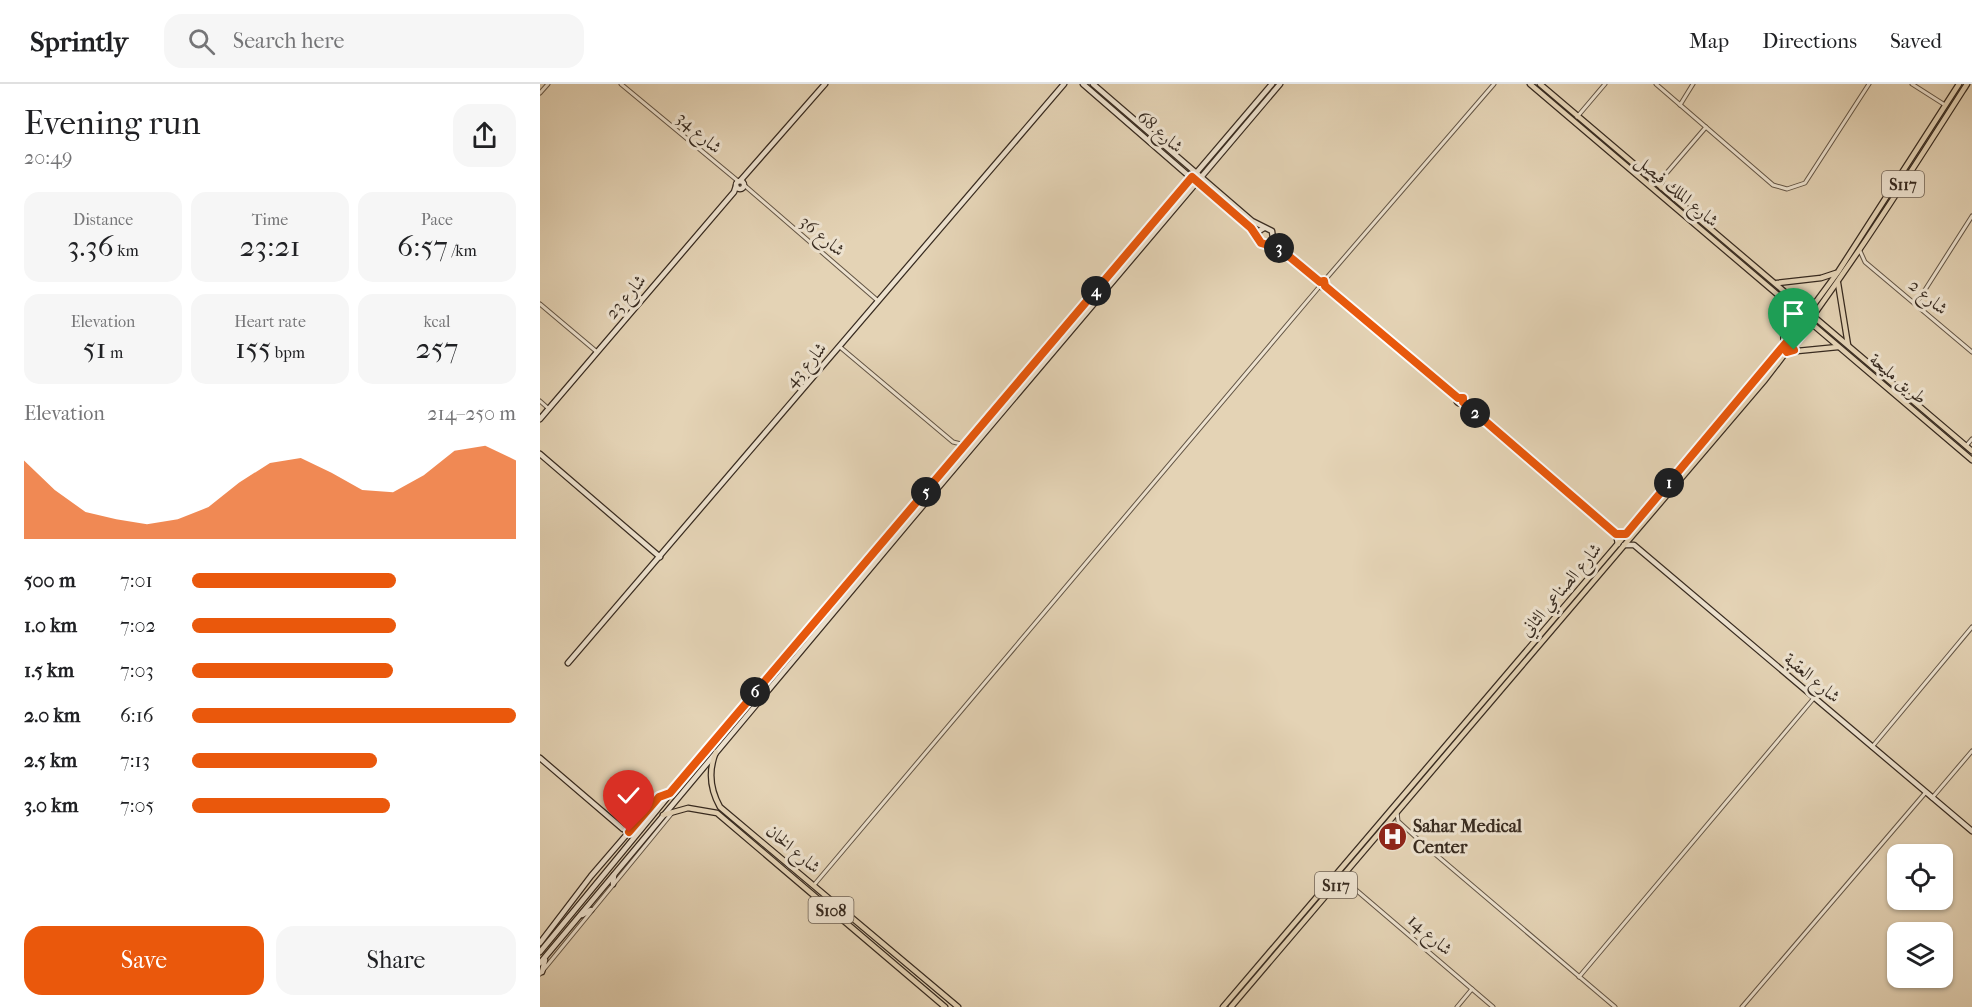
<!DOCTYPE html>
<html lang="en">
<head>
<meta charset="utf-8">
<style>
  :root { --surface:#fff; --page:#f6f6f6; --text:#202124; --muted:#757577; --line:#e0e0e0; --accent:#ea580c }
  body { margin:0; font-family:"IM FELL French Canon",Amiri,serif; background:var(--page); color:var(--text); height:100vh; display:flex; flex-direction:column; font-size:22px; white-space:nowrap }
  * { box-sizing:border-box; margin:0 }
  p { font-size:20px; color:var(--muted) }
  .icon { flex:none; width:33px; height:33px; fill:none; stroke:currentColor; stroke-width:2; stroke-linecap:round; stroke-linejoin:round }
  .map { position:relative; flex:1; overflow:hidden }
  .sheet { display:flex; flex-direction:column; background:var(--surface); width:540px }
  .sheet>* { flex:none }
  .fabs { position:absolute; left:1347px; top:760px; display:grid; gap:12px }
  .fabs a { display:grid; place-items:center; width:66px; height:66px; border-radius:12px; background:var(--surface); box-shadow:0 2px 4px #0004; font-size:30px }
  .pin { position:absolute; display:grid; place-items:center; width:51px; height:51px; color:#fff; margin:-62px -26px; border-radius:50% 50% 50% 0; rotate:-45deg; box-shadow:0 0 6px #0007 }
  .pin .icon { rotate:45deg }
  .km { position:absolute; width:30px; height:30px; margin:-15px; border-radius:50%; background:#222; color:#fff; font-size:16px; line-height:30px; text-align:center }
  .round { display:grid; place-items:center; flex:none; width:63px; height:63px; border-radius:18px; background:var(--page) }
  .overview { display:flex; align-items:center; justify-content:space-between; height:102px; padding:0 24px }
  h1 { font-size:33px; font-weight:600; line-height:45px }
  .metrics { display:grid; grid-template-columns:repeat(3,1fr); gap:9px; height:102px; padding:6px 24px }
  .metrics div { display:grid; align-content:center; border-radius:15px; background:var(--page); text-align:center }
  .metrics b { font-size:30px; font-weight:600 }
  .metrics small { font-size:16px; font-weight:400 }
  .metrics p { font-size:16px }
  .chart { height:168px; padding:12px 24px }
  .chart p { display:flex; justify-content:space-between }
  .chart svg { width:100%; height:108px; margin-top:6px; fill:var(--accent); opacity:.7 }
  .button { display:flex; gap:12px; margin-top:auto; padding:12px 24px }
  .button a { flex:1; height:69px; border-radius:18px; background:var(--accent); color:#fff; font-size:24px; font-weight:600; line-height:69px; text-align:center }
  .button a+a { background:var(--page); color:var(--text) }
  ul { padding:0 24px; list-style:none; font-size:20px }
  li { display:grid; grid-template-columns:96px 72px 1fr; align-items:center; height:45px }
  li i { height:15px; border-radius:8px; background:var(--accent) }
  header { display:flex; align-items:center; gap:36px; box-sizing:border-box; height:84px; padding:0 30px; background:var(--surface); border-bottom:2px solid var(--line) }
  header strong { font-size:28px }
  nav { display:flex; gap:33px; margin-inline-start:auto; font-size:21px }
  .search { width:420px; height:54px; background:var(--page); display:flex; align-items:center; gap:15px; box-sizing:border-box; padding:0 21px; border-radius:18px; color:var(--muted); font-size:22px }
  main { display:flex; flex:1; min-height:0 }
  .map>svg:first-child { display:block }
  .lines { fill:none; stroke-linecap:round; stroke-linejoin:round }
  .street-casing { stroke:#635545; stroke-width:5 }
  .secondary-casing { stroke:#382b20; stroke-width:7 }
  .primary-casing { stroke:#382b20; stroke-width:7 }
  .street { stroke:#ede2cf; stroke-width:3 }
  .secondary { stroke:#ede2cf; stroke-width:4.5 }
  .primary { stroke:#e4d3b5; stroke-width:4.5 }
  .route-casing { stroke:#fff; stroke-width:12 }
  .route { stroke:#ea580c; stroke-width:8 }
  .labels { text-anchor:middle; dominant-baseline:central; stroke-width:6; stroke-linejoin:round; paint-order:stroke }
  .shield { fill:#ede2cf; stroke:#6e6254; stroke-width:1.5 }
  .shield-label { font-size:16px; font-weight:bold; fill:#382b20 }
  .street-label { font-size:18px; fill:#382b20; stroke:#ede2cf }
  .poi-label { font-size:18px; font-weight:bold; fill:#382b20; stroke:#ede2cf; text-anchor:start }
</style>
</head>
<body>
<header>
<strong>Sprintly</strong>
<div class="search"><svg class="icon" aria-label="search" viewBox="0 0 24 24"><circle cx="10" cy="10" r="6"/><path d="M15 15l6 6"/></svg>Search here</div>
<nav><a>Map</a><a>Directions</a><a>Saved</a></nav>
</header>
<main>
<section class="sheet">
<div class="overview"><div><h1>Evening run</h1><p>20:49</p></div><a class="round"><svg class="icon" aria-label="share" viewBox="0 0 24 24"><path d="M12 15V3M7 8l5-5 5 5M5 13v7h14v-7"/></svg></a></div>
<div class="metrics">
<div><p>Distance</p><b>3.36<small> km</small></b></div>
<div><p>Time</p><b>23:21</b></div>
<div><p>Pace</p><b>6:57<small> /km</small></b></div>
</div>
<div class="metrics">
<div><p>Elevation</p><b>51<small> m</small></b></div>
<div><p>Heart rate</p><b>155<small> bpm</small></b></div>
<div><p>kcal</p><b>257</b></div>
</div>
<div class="chart"><p><span>Elevation</span>214–250 m</p>
<svg viewBox="0 0 160 44" preserveAspectRatio="none"><path d="M0 44V12L10 24L20 33L30 36L40 38L50 36L60 31L70 21L80 13L90 11L100 17L110 24L120 25L130 18L140 8L150 6L160 12V44z"/></svg>
</div>
<ul>
<li><b>500 m</b>7:01<i style="width:63%"></i></li>
<li><b>1.0 km</b>7:02<i style="width:63%"></i></li>
<li><b>1.5 km</b>7:03<i style="width:62%"></i></li>
<li><b>2.0 km</b>6:16<i style="width:100%"></i></li>
<li><b>2.5 km</b>7:13<i style="width:57%"></i></li>
<li><b>3.0 km</b>7:05<i style="width:61%"></i></li>
</ul>
<div class="button"><a>Save</a><a>Share</a></div>
</section>
<div class="map">
<svg width="1432" height="923" viewBox="0 0 1432 923">
  <rect width="100%" height="100%" fill="#e4d3b5"/>
  <filter id="stains"><feTurbulence type="fractalNoise" baseFrequency=".00333" numOctaves="4"/><feColorMatrix values="0 0 0 0 .2 0 0 0 0 .09 0 0 0 0 .02 0 0 0 .5 -.17"/></filter>
  <radialGradient id="worn" r=".72"><stop offset=".6" stop-color="#630" stop-opacity="0"/><stop offset="1" stop-color="#630" stop-opacity=".3"/></radialGradient>
  <g class="lines">
    <defs>
      <g id="street">
        <path d="M81,0L198,97"/>
        <path d="M1116,0L1233,101L1247,105L1265,99L1329,0"/>
        <path d="M1372,0L1405,21"/>
        <path d="M0,9L8,0"/>
        <path d="M1140,21L1153,0"/>
        <path d="M1037,33L1065,0"/>
        <path d="M204,101L337,216"/>
        <path d="M1121,104L1124,92L1166,43"/>
        <path d="M1320,167L1325,178L1432,268"/>
        <path d="M784,197L954,0"/>
        <path d="M0,220L57,268"/>
        <path d="M1376,220L1432,132"/>
        <path d="M300,263L413,358L425,361"/>
        <path d="M0,317L9,325"/>
        <path d="M1426,362L1432,355"/>
        <path d="M1332,663L1432,543"/>
        <path d="M1392,714L1432,667"/>
        <path d="M857,728L858,737L881,758L1075,923"/>
        <path d="M806,790L809,800L953,923"/>
        <path d="M274,801L780,202"/>
        <path d="M0,890L132,729"/>
        <path d="M1039,893L1274,614"/>
        <path d="M917,923L932,905"/>
        <path d="M1202,923L1386,708"/>
      </g>
      <g id="secondary">
        <path d="M543,0L718,152"/>
        <path d="M553,0L712,137L732,147L733,155L727,160L721,159L718,154L719,147L724,144"/>
        <circle cx="200" cy="101" r="4"/>
        <path d="M200,97L285,0"/>
        <path d="M734,153L739,163L780,198"/>
        <circle cx="782" cy="200" r="3"/>
        <path d="M785,202L918,314"/>
        <circle cx="920" cy="316" r="3.5"/>
        <path d="M923,318L1076,450L1078,460"/>
        <path d="M0,335L194,108L196,102"/>
        <path d="M0,370L120,473"/>
        <path d="M1084,461H1094L1432,747"/>
        <path d="M28,579L524,0"/>
        <path d="M0,674L83,745L90,748"/>
        <path d="M73,800L74,791"/>
        <path d="M42,831L51,826"/>
        <path d="M0,859L51,792L119,713L130,709"/>
        <path d="M0,868L215,607L732,0"/>
        <path d="M0,879L370,437L740,0"/>
        <path d="M2,888L5,876"/>
      </g>
      <g id="primary">
        <path d="M990,0L1432,376"/>
        <path d="M1000,0L1432,367"/>
        <path d="M1237,199L1281,194L1296,189"/>
        <path d="M1298,199L1308,261"/>
        <path d="M1241,214L1244,262"/>
        <path d="M1247,268L1298,263"/>
        <path d="M176,668C168,687 170,705 180,723L418,923"/>
        <path d="M123,731L148,724L177,729L405,923"/>
        <path d="M683,923L1225,287L1298,188L1419,0"/>
        <path d="M691,923L1224,297C1298,203 1362,102 1427,0"/>
      </g>
    </defs>
    <use href="#street" class="street-casing"/>
    <use href="#secondary" class="secondary-casing"/>
    <use href="#primary" class="primary-casing"/>
    <use href="#street" class="street"/>
    <use href="#secondary" class="secondary"/>
    <use href="#primary" class="primary"/>
  </g>
  <g class="lines">
    <defs>
      <path id="route" d="M89,748L119,713L130,709L652,93L711,144L721,159L739,164L780,198L784,197L785,202L918,314H923V318L1076,450H1086L1266,235L1270,239L1247,268L1254,266"/>
    </defs>
    <use href="#route" class="route-casing"/>
    <use href="#route" class="route"/>
  </g>
  <defs>
    <symbol id="hospital-disc" viewBox="-11 -11 22 22"><circle r="9.5" fill="#8f2418" stroke="#ede2cf"/><path d="M-5-5h3v3.5h4V-5h3V5h-3V1.5h-4V5h-3Z" fill="#fff"/></symbol>
  </defs>
  <g fill-rule="evenodd">
    <use href="#hospital-disc" x="836" y="736" width="33" height="33"/>
  </g>
  <g class="labels">
    <g class="shield">
      <rect x="1342" y="87" width="42" height="26" rx="4.5"/>
      <rect x="775" y="788" width="42" height="26" rx="4.5"/>
      <rect x="268.5" y="813" width="45" height="26" rx="4.5"/>
    </g>
    <g class="shield-label">
      <text x="1363" y="100">S117</text>
      <text x="796" y="801">S117</text>
      <text x="291" y="826">S108</text>
    </g>
    <g class="street-label">
      <text transform="translate(620 48) rotate(41)">شارع 68</text>
      <text transform="translate(159 49) rotate(41)">شارع 34</text>
      <text transform="translate(1137 107) rotate(40)">شارع الملك فيصل</text>
      <text transform="translate(282 152) rotate(40)">شارع 36</text>
      <text transform="translate(86 213) rotate(-50)">شارع 23</text>
      <text transform="translate(1388 213) rotate(40)">شارع 2</text>
      <text transform="translate(266 281) rotate(-49)">شارع 43</text>
      <text transform="translate(1358 295) rotate(40)">طريق مليحة</text>
      <text transform="translate(1021 506) rotate(-50)">شارع الصناعي الثاني</text>
      <text transform="translate(1272 594) rotate(40)">شارع العقبة</text>
      <text transform="translate(253 765) rotate(40)">شارع الخان</text>
      <text transform="translate(890 851) rotate(41)">شارع 14</text>
    </g>
    <g class="poi-label">
      <text x="873" y="742">Sahar Medical<tspan x="873" dy="21">Center</tspan></text>
    </g>
  </g>
  <rect width="100%" height="100%" filter="url(#stains)"/>
  <rect width="100%" height="100%" fill="url(#worn)"/>
</svg>
<div class="fabs">
<a><svg class="icon" aria-label="locate" viewBox="0 0 24 24"><circle cx="12" cy="12" r="6"/><path d="M12 2v4M12 18v4M2 12h4M18 12h4"/></svg></a>
<a><svg class="icon" aria-label="layers" viewBox="0 0 24 24"><path d="M12 4l9 5-9 5-9-5zM3 14l9 5 9-5"/></svg></a>
</div>
<div class="pin" style="left:1254px;top:266px;background:#1e9e55"><svg class="icon" aria-label="arrive" viewBox="0 0 24 24"><path d="M6 21V4h12l-3 4 3 4H6"/></svg></div>
<div class="pin" style="left:89px;top:748px;background:#d93025"><svg class="icon" aria-label="check" viewBox="0 0 24 24"><path d="M5 12l5 5 9-10"/></svg></div>
<b class="km" style="left:1129px;top:399px">1</b>
<b class="km" style="left:935px;top:329px">2</b>
<b class="km" style="left:739px;top:164px">3</b>
<b class="km" style="left:556px;top:207px">4</b>
<b class="km" style="left:386px;top:408px">5</b>
<b class="km" style="left:215px;top:608px">6</b>
</div>
</main>
</body>
</html>
